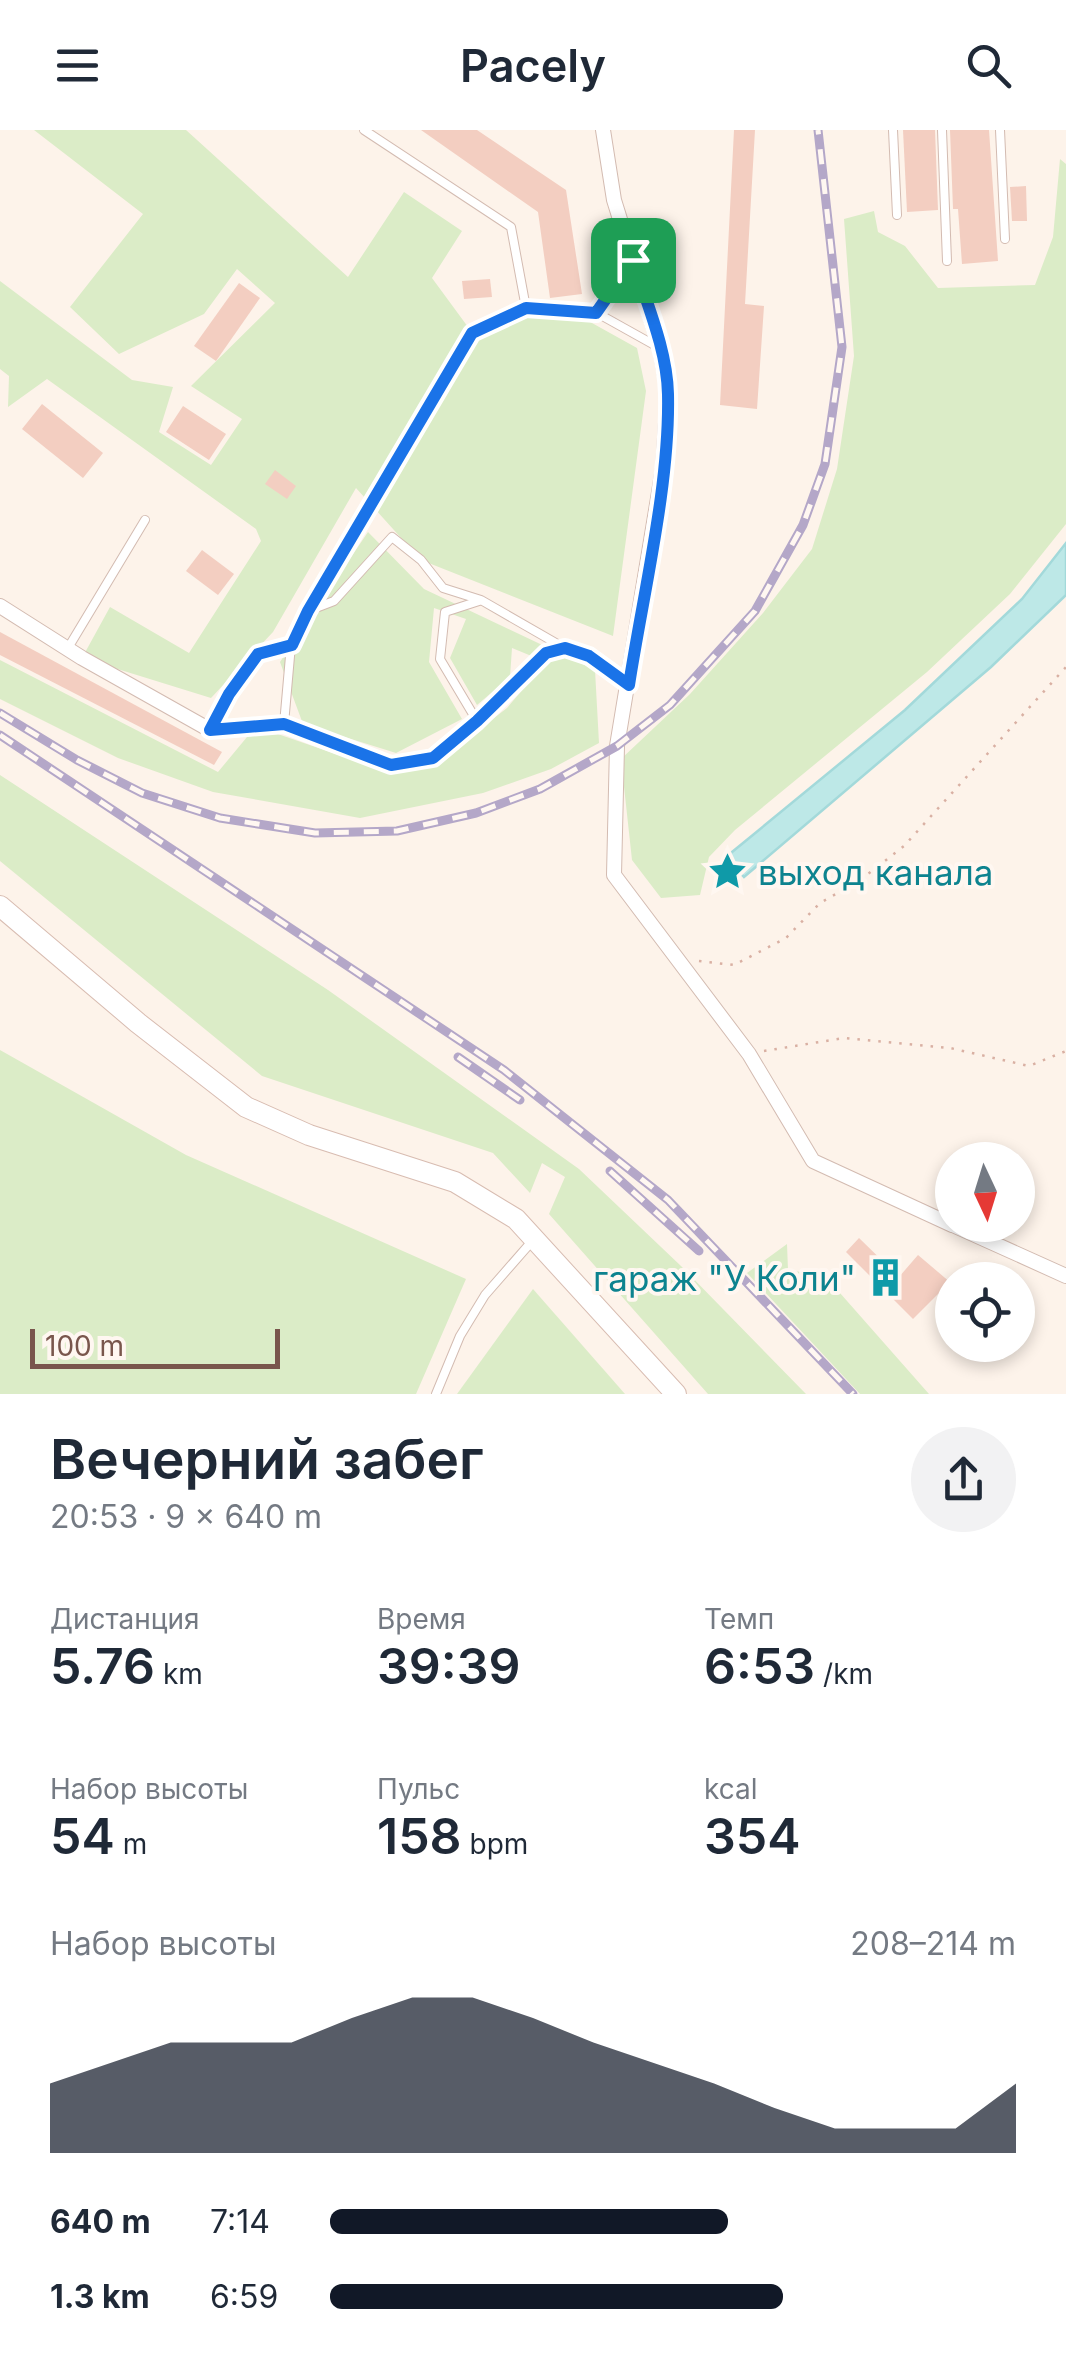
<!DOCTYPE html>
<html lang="ru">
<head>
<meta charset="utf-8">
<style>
  :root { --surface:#fff; --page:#f2f2f3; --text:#1f2937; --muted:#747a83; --accent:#111827 }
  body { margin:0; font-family:Inter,sans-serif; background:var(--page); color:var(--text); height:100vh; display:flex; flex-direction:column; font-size:38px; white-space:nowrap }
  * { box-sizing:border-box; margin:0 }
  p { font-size:32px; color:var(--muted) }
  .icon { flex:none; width:55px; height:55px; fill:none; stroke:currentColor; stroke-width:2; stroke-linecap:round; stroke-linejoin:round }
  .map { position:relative; height:1264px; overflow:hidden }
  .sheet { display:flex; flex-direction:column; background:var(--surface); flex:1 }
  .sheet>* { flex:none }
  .needle { width:65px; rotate:176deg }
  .controls { position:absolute; left:935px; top:1012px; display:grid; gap:20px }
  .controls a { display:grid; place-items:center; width:100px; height:100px; border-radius:50%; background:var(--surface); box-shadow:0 5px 15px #0003; font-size:50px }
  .scale { position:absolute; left:30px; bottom:25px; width:250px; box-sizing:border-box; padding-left:10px; border:5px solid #79564c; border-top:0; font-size:28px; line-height:35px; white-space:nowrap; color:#79564c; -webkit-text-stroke:8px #fff7f1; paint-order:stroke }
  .pin { position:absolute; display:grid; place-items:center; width:85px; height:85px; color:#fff; margin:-42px; border-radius:20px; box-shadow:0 5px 15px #0006 }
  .round { display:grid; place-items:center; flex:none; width:105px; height:105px; border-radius:52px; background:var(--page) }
  .head { display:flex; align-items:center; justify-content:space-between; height:170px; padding:0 50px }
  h1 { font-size:55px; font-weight:600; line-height:75px }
  .figures { display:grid; grid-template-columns:repeat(3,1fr); gap:15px; height:170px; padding:10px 50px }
  .figures div { display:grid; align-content:center }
  .figures b { font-size:50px; font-weight:600 }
  .figures small { font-size:28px; font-weight:400 }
  .figures p { font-size:28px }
  .chart { height:280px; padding:20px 50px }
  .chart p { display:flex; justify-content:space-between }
  .chart svg { width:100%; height:180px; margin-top:10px; fill:var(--accent); opacity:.7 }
  ul { padding:0 50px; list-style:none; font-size:32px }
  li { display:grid; grid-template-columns:160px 120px 1fr; align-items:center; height:75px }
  li i { height:25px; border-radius:12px; background:var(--accent) }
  header { display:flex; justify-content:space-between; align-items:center; height:130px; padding:0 50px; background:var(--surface); font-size:45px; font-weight:600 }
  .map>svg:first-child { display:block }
  .green { fill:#dbecc7 }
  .water { fill:#bde8e7; stroke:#a3d9da; stroke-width:2.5 }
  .building { fill:#f3cec1 }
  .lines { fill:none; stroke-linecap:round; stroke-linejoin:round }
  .service-casing { stroke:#d3bbb1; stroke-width:10 }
  .minor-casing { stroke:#d3bbb1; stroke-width:16 }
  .secondary-casing { stroke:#d8bcb1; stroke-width:22 }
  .path { stroke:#d9b0a3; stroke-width:2.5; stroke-dasharray:2.5 8; stroke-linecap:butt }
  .service { stroke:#fff; stroke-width:8 }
  .minor { stroke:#fff; stroke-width:14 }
  .secondary { stroke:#fff; stroke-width:20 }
  .rail-casing { stroke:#b4a7c8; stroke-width:9 }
  .rail { stroke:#fff7f1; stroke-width:5; stroke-dasharray:15; stroke-linecap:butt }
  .route-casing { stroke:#fff; stroke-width:20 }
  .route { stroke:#1a73e8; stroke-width:12 }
  .labels { text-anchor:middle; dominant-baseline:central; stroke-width:8; stroke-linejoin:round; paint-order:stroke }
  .culture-label { font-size:35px; fill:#0d838f; stroke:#fff7f1; text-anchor:start }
</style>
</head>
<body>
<header><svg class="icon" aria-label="menu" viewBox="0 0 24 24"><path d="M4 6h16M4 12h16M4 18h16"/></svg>Pacely<svg class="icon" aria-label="search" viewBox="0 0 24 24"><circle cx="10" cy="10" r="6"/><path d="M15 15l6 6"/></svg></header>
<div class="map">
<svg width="1066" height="1264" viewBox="0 0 1066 1264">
  <rect width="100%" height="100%" fill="#fdf3ea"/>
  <g class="green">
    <path d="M34,0H186L348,147L404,62L462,101L432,148L468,197L523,186L583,188L637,218L646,261L613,506L421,430L356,358L273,502L211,568L82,528L110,477L189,523L261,411L256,399L47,249L8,277L9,246L0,239V151L132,250L173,257L159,302L211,335L242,289L191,256L275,173L237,139L204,184L119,224L70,177L143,84Z"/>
    <path d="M1060,29L1066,34V394L1010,464L927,542L735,700L709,727L700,765L661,768L632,730L621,629L690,564L763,483L812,419L837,339L854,226L844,89L874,81L878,102L905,116L938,158L1035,155L1053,107Z"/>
    <path d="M368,402L424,459L595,540L599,613L551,639L483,663L360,688L213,662L118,628L0,569V530L218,642L247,607L272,602L388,642L436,633L507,578L546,532L512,518L510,547L477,575L450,528L466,489L434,478L429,532L462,589L396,623L303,594L280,532Z"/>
    <path d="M0,645L328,860L579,1039L681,1136L806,1264H708L549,1084L565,1047L542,1033L530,1063L493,1023L262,946L0,731Z"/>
    <path d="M0,920L186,1025L466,1149L416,1264H0Z"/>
    <path d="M787,1114L788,1140L825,1146L929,1264H860L747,1143Z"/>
    <path d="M533,1159L625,1264H457Z"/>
  </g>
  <path class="water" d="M1066,413V465L991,537L744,747L726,727L905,580L1022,469Z"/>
  <g class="building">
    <path d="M421,0H477L566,60L582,164L550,168L538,82Z"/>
    <path d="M734,0H755L745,174L764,176L757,279L720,275Z"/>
    <path d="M903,0H935L938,80L907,82Z"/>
    <path d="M950,0H989L998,131L962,134L958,79H953Z"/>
    <path d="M1026,56L1027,91H1012L1010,57Z"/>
    <path d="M490,149L492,167L464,169L462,151Z"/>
    <path d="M239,153L260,168L216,231L194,216Z"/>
    <path d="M42,274L103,323L83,348L22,299Z"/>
    <path d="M183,276L226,304L209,330L166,302Z"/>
    <path d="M275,340L296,356L287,369L265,354Z"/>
    <path d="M202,420L234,444L218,465L186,441Z"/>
    <path d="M0,502L222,622L214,635L0,525Z"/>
    <path d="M859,1108L899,1147L918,1125L951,1153L942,1167L938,1164L913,1189L846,1122Z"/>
  </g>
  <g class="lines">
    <defs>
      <g id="service">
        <path d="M364,0L511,97L526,178L597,183L633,130"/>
        <path d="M893,0L897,85"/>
        <path d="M942,0L947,131"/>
        <path d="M1000,0L1005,109"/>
        <path d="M597,183L658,217"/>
        <path d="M68,518L145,390"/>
        <path d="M477,591L440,529L445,482L479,471"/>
        <path d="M284,594L291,515L308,481L334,471L392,407L421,430L443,458L481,470L561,516"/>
        <path d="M210,600L229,564L258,524L291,515"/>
        <path d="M436,1264L460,1206L485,1165L534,1109"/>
      </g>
      <g id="minor">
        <path d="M603,0L614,70L660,218L668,262L663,338L617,616L614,745L749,924L813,1031L952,1095"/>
        <path d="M0,476L82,528L210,600L284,594L391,635L433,628L521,550L546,523L565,518L589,526L629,555"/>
        <path d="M953,1095L1066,1146"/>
      </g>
      <path id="secondary" d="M0,776L138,893L246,977L309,1005L455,1052L516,1089L676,1264"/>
    </defs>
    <use href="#service" class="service-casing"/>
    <use href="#minor" class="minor-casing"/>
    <use href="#secondary" class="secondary-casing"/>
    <g class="path">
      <path d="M320,461L472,203L515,183"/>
      <path d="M699,831L734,835L786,808L820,773L859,751L904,716L1066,537"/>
      <path d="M764,921L844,908L950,918L1029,936L1066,921"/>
    </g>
    <use href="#service" class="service"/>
    <use href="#minor" class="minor"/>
    <use href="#secondary" class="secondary"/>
    <defs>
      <g id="rail">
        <path d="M0,583L77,630L142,663L220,688L315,703L397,701L476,683L540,659L617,616L670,575L755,481L803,395L825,334L842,217L818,0"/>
        <path d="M0,605L504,940L668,1070L853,1264"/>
        <path d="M458,927L520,970"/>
        <path d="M610,1041L699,1121"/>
      </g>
    </defs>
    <use href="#rail" class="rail-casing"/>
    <use href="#rail" class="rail"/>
  </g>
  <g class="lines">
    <defs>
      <path id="route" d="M633,130C646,172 667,219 668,264C670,355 643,464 629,555L589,526L565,518L546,523L477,591L433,628L391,635L284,594L210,600L229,564L258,524L292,515L308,481L472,203L526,178L596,183Z"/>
    </defs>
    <use href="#route" class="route-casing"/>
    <use href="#route" class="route"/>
  </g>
  <defs>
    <symbol id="sight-bare" viewBox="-9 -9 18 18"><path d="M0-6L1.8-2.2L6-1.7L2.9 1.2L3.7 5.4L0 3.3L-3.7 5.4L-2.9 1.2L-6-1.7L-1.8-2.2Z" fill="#0f9aa8" stroke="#fff7f1" stroke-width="2.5" paint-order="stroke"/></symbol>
    <symbol id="building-bare" viewBox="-9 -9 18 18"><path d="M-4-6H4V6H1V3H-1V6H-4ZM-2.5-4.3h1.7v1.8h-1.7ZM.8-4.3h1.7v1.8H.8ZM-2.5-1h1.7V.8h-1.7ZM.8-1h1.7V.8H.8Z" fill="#0f9aa8" stroke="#fff7f1" stroke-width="2.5" paint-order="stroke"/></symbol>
  </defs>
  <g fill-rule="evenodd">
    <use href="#sight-bare" x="700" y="714" width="55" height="55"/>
    <use href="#building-bare" x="858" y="1120" width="55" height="55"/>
  </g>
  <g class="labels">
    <g class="culture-label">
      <text x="758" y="742">выход канала</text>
      <text x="856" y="1148" text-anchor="end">гараж "У Коли"</text>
    </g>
  </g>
</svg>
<div class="controls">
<a><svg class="needle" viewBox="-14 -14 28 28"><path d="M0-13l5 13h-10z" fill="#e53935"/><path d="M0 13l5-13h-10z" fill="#747a83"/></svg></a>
<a><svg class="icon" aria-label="locate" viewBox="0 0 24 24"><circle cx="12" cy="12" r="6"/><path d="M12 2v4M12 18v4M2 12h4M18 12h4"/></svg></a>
</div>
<div class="scale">100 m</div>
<div class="pin" style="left:633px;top:130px;background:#1e9e55"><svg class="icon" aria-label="arrive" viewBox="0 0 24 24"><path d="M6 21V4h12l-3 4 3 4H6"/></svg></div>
</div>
<section class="sheet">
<div class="head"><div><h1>Вечерний забег</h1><p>20:53 · 9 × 640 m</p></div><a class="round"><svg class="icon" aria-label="share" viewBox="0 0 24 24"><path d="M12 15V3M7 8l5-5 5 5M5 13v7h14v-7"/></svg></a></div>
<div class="figures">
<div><p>Дистанция</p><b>5.76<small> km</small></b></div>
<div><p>Время</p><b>39:39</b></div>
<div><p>Темп</p><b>6:53<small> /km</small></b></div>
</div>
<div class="figures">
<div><p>Набор высоты</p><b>54<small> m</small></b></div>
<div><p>Пульс</p><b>158<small> bpm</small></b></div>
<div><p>kcal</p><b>354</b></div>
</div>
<div class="chart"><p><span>Набор высоты</span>208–214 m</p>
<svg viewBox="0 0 160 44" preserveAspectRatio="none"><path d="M0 44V27L10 22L20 17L30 17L40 17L50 11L60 6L70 6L80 11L90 17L100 22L110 27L120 33L130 38L140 38L150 38L160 27V44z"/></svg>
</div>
<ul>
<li><b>640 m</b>7:14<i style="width:58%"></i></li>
<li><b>1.3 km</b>6:59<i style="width:66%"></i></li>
</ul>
</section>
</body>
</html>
